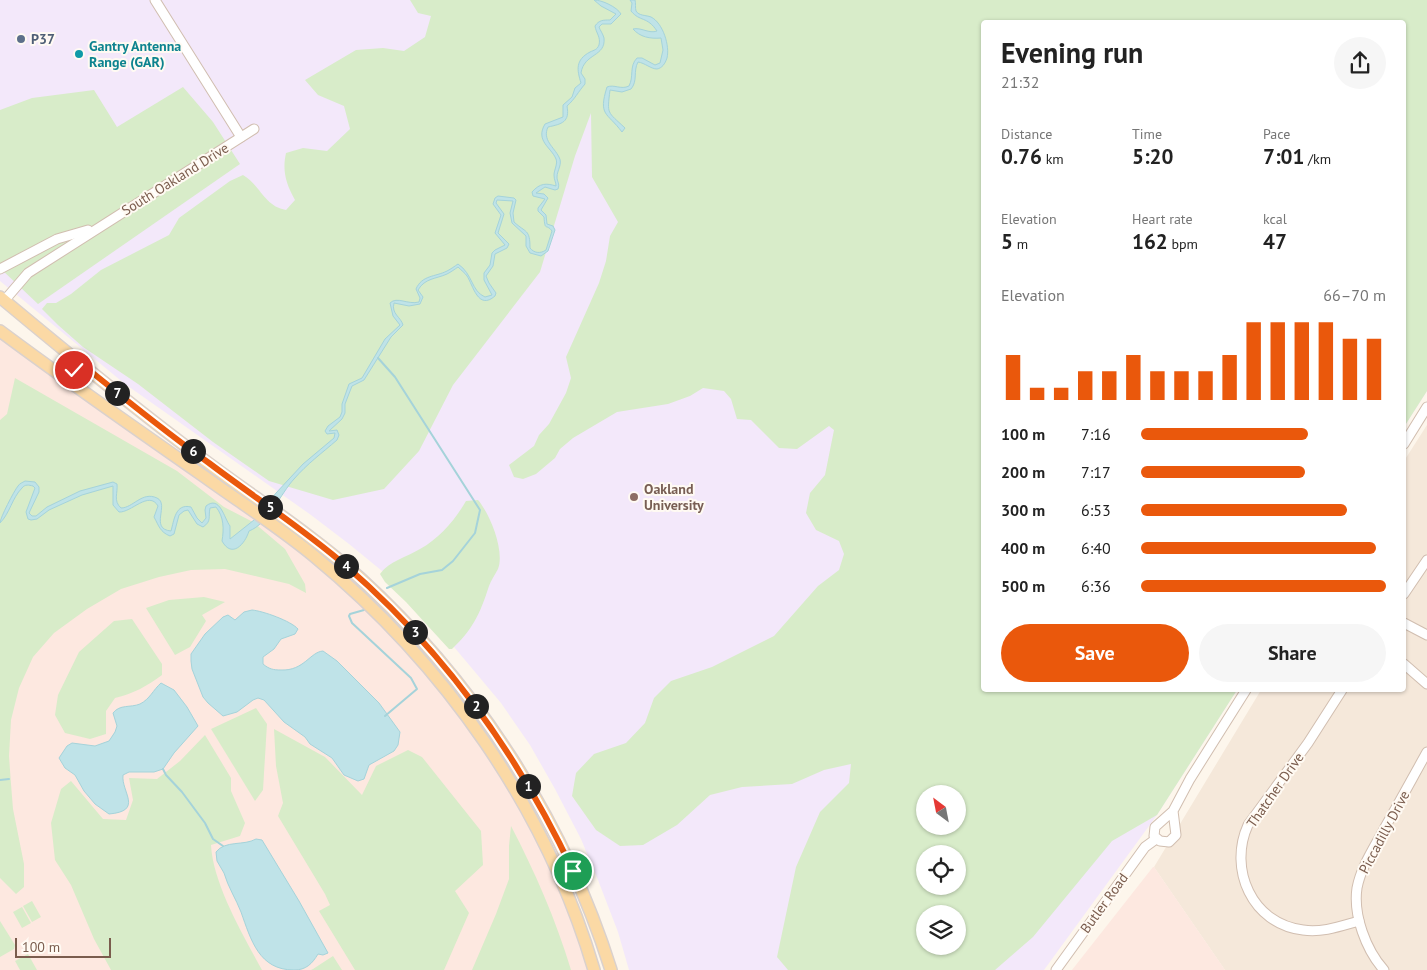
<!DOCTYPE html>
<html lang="en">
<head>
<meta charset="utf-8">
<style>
  :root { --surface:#fff; --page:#f6f6f6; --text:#222; --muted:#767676; --accent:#ea580c }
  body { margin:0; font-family:"PT Sans",sans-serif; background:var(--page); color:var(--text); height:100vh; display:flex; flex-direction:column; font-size:19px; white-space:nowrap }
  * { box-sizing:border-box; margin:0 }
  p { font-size:16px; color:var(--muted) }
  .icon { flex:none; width:28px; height:28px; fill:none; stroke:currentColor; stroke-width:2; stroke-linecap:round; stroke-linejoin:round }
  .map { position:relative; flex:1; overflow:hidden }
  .panel { position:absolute; left:981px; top:20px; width:425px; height:672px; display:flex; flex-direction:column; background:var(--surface); border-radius:5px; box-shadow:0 1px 4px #0004 }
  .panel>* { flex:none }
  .needle { width:32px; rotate:328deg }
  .controls { position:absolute; left:916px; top:785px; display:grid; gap:10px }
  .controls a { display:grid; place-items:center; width:50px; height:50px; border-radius:50%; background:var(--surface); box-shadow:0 1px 4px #0004; font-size:25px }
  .scale { position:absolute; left:15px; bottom:12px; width:96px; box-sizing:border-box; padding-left:5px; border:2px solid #7a5c4d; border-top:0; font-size:14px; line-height:18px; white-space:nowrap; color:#7a5c4d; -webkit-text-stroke:4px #fffaf3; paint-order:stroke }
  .pin { position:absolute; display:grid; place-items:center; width:42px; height:42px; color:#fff; margin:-21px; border:2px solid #fff; border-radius:50%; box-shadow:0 1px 5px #0007 }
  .km { position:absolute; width:25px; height:25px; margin:-12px; border-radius:50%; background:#222; color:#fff; font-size:14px; line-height:25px; text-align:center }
  .round { display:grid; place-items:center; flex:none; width:52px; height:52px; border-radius:26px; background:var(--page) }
  .head { display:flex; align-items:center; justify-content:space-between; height:85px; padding:0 20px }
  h1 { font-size:28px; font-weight:800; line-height:38px }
  .figures { display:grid; grid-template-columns:repeat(3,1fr); gap:8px; height:85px; padding:5px 20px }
  .figures div { display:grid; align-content:center }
  .figures b { font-size:21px; font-weight:800 }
  .figures small { font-size:14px; font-weight:400 }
  .figures p { font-size:14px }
  .chart { height:140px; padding:10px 20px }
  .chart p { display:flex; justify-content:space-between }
  .chart svg { width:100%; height:90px; margin-top:5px; stroke:var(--accent); stroke-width:6 }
  .cta { display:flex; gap:10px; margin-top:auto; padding:10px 20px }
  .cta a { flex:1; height:58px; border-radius:30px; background:var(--accent); color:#fff; font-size:20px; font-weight:800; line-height:58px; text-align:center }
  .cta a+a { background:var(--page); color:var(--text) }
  ul { padding:0 20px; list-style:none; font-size:16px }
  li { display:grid; grid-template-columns:80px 60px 1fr; align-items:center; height:38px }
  li i { height:12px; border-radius:6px; background:var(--accent) }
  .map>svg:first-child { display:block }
  .residential { fill:#f5e8da }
  .commercial { fill:#fde8e0 }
  .education { fill:#f3e8fa; fill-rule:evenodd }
  .green { fill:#d8ecc9; fill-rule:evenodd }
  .water { fill:#bfe3e8; stroke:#a5d3da }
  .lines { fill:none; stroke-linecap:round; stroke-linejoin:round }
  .stream { stroke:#a5d3da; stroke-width:2 }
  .minor-casing { stroke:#d1beb0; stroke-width:11 }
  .major-casing { stroke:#dad1cd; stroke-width:14 }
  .minor { stroke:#fff; stroke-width:9 }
  .major { stroke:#fbd9a5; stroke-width:11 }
  .route-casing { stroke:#fff; stroke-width:10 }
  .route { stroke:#ea580c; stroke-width:6 }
  .service-dot { fill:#5c6f8a; stroke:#fffaf3; stroke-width:2 }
  .culture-dot { fill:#0f9aa8; stroke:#fffaf3; stroke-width:2 }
  .education-dot { fill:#8d6e63; stroke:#fffaf3; stroke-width:2 }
  .labels { text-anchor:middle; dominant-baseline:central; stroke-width:4; stroke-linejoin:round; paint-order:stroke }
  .service-label { font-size:14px; font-weight:bold; fill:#4e5e75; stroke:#fffaf3; text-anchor:start }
  .culture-label { font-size:14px; font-weight:bold; fill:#0d838f; stroke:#fffaf3; text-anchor:start }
  .street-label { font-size:14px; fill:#7a5c4d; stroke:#fffaf3 }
  .education-label { font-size:14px; font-weight:bold; fill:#785e54; stroke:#fffaf3; text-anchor:start }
</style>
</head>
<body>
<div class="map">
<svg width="1427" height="970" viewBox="0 0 1427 970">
  <rect width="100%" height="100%" fill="#fdf6ec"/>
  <path class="residential" d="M1427,425V970H1225L1154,867L1261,690H1404V461Z"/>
  <g class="commercial">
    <path d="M0,338L274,531L350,593L424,669L491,758L538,840L561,892L590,970H0Z"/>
    <path d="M1154,867L1225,970H1072L1153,867Z"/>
  </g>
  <path class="education" d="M0,0H1427V391L1404,427V22H984V690H1237L1157,815L1044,970H629L618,932L598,880L581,839L555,789L530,745L501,703L439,629L387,575L349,544L311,515L125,384L0,281ZM925,794H958V826H925ZM925,854H958V886H925ZM925,914H958V946H925Z"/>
  <g class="green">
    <path d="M410,0H1427V391L1404,427V22H984V690H1237L1157,815L1112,841L1033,937L995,970H788L777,957L796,867L820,812L849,783L851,764L824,770L792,784L742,787L710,795L677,825L643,845L620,846L596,830L572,796L576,773L594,754L626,743L645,723L654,698L671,681L712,667L774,636L818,586L839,570L844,554L839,541L816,530L806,513L810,493L825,475L834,430L829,426L797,449L779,448L751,420L737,419L731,399L724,391L703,388L690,396L668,404L617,412L573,438L560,449L555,458L536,474L523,479L514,477L509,465L534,446L539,435L549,424L566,393L571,378L566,357L599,283L606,261L610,236L618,222L592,177L591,113L575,156L540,272L453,385L419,451L384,489L333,500L269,481L213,442L138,384L83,347L58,325L42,309L47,303H56L71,294L101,270L169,235L179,218L230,181L243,175C260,185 265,207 286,210L295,200C286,184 282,171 286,153L303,148L327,151L350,129L344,106L318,95L305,80L356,50L383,48L404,51L425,37L431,16L418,13ZM925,794H958V826H925ZM925,854H958V886H925ZM925,914H958V946H925Z"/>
    <path d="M183,87L213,122L240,164L38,304L0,268V110L32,98L94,90L117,127Z"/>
    <path d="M15,378L177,471L224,507L253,522L285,549L305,584L306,593L289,584L225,569L191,570L159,577L121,589L87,609L54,633L33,657L19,688L11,720L9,756L11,784L13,809L24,864V887L16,894L0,878V420L7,414Z"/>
    <path d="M478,500C490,514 505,551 498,569C495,575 491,580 489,586C480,614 473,629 452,649H449L406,602L385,582L380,574C389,561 407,557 420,549C440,538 455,520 466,501Z"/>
    <path d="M204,597L225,602L202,615L206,621L190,647L175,655L146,608L169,600Z"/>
    <path d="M132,619L162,664V675C147,686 133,694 115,698L106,711V734L90,739L65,733L55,715L58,695L79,652L114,621Z"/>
    <path d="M256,708L267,724L263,790L255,801L211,729Z"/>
    <path d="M274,729L325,757L362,795L376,766L408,750L422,757L481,831L483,865L455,891L469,913L444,970H355L319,911L330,905L325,894L278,816L283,803L276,766Z"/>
    <path d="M205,735L231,778V791L245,823L240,836L211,845C213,884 243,935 262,970H111L94,939L71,885L55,860L51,823L61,789L71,781L103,819L126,820L133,800L129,778L157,779L180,761Z"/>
    <path d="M511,826C535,872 556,920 571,970H472L496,914L509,879V846Z"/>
    <path d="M32,901L41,917L32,922L23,906Z"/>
    <path d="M22,907L31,923L22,928L13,912Z"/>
    <path d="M0,921L15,945L14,949L0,957Z"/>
    <path d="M28,954L37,970H20L15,961Z"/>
    <path d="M333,956L342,970H311L313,969Z"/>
  </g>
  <g class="water">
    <path d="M594,0C602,0 617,7 621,14L611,24H602L599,27C600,30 603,34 604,38C606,57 584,53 581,73L585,79V84C578,92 575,99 567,106C570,122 562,124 548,127C542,140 554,147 559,157C563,164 557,170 557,177C557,182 560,183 558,189L555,190L545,187L536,193L544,194L548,198L541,210L546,215L547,224L553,226L555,230L548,251L541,256L530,253L526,246V236L512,223L510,213L513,201L497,200L496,203L504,214L498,233L509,244L507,248L495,254L493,266L486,276L489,283L496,293L495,296C478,311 473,285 467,276C465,273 461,270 458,267C455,269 451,272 447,274C436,279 425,278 418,290L423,297L420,304L409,306L394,303C391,314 401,317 403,325L391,337L364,380L352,386L345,404V413L342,419L329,431L337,430L339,435L337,440C322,453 307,464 294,479C281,493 268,524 249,531C245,544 232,559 222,541C224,529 224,517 216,507L210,508C208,517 212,521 203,527L197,524L188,510L184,511L179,515L174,534L170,536C160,532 159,526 154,517L158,506C149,490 131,513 119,512L113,505V486L82,495L49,510L37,519L31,520L28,519L26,512L35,488L33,486C29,485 25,484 22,488C12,498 10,513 0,523C0,518 14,491 18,486C20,483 22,483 25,481L35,482L39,487V492L29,513L32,516H36L47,507L80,491L113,482L117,484C118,493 113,501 121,508C133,508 142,491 157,498C170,504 149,529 171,531C174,521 175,503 191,507L197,518L202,523L206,518L205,510L206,506C220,495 224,518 230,526V539L254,520L276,493L303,464L334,438L335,433L327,434L325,431L328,426L340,417L342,412V404L349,384L362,378L385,339L400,325L393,316L390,303C397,296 408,305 419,302L420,298L416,289C422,275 435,277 447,271C451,269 455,266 458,264C473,274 471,291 485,297L492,295L484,280V273L490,265L492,253L495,250L505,245L495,233L501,215L493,204L495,198L498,196L514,198L516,200L513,213L514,222C526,233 530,229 530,248C534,253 540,254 546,250L552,231C546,223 545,232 544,217L538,211V208L545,199L533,196L532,192C540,183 546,183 556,186C556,182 554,180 554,175C554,170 558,164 556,159C551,147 535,141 545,124L563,117V105L572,97L575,88L581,83C577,70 575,60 590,52C594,50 597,50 599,45C601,37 596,33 595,26C599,20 603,20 610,20L616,14L601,6Z"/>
    <path d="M630,0H635C636,3 635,8 636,11C639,16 646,15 651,17C663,23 670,46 667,58C665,64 662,68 657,69C651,69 645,63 638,62C633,71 638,81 631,89L622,92L610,90C607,115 607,111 625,128L622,132C607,112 598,116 607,87C614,84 621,90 629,86C634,77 629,66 637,58H642L655,65L660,63L663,50L661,38C650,39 640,37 633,29C641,27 649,34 657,31C647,16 640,22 631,11L632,3Z"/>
    <path d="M252,610C263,611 291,621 298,629L295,634L281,639L274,649L263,657V664C269,669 273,670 281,670C304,671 310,652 323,651L337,661L379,703L400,732L398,745L394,751L369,765L364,779L358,781L344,775L332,758L310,744L305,737L284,722L264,700L258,698L253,700L237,712L223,716L208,703L203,697L192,669L191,661V654L205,634L223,617L228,615L235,620L244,612Z"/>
    <path d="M161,683L174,690L187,707L198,726L174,753L163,769L154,772H129L123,775C121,792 144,811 109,814L95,804L84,791L75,775L65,768L59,758L67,746L72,743L95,746L109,741L115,732L117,726L113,713C120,704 130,708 140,704C150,699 153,690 161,683Z"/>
    <path d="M256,839L262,840L299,901L328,953L323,955L318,954C312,964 306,970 294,970C259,970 251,940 241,912C236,899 228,887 224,873L217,861L216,852C225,840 244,846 256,839Z"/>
  </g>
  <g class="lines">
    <g class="stream">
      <path d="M378,358L395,377L480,510L475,533L453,561L442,570L420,574L387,588"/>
      <path d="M364,610L350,614L349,616L352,623L411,678L417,689L385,716"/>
      <path d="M163,769L166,775L182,792L205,823L213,839L223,846"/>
      <path d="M0,780L9,779"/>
    </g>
    <defs>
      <g id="minor">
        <path d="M155,0L241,137"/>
        <path d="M0,269L57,239L88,230"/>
        <path d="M4,301L28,273L254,129"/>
        <path d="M1404,444L1427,407"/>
        <path d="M1404,594L1427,560"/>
        <path d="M1404,623L1427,635"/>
        <path d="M1404,664L1427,684"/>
        <path d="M1342,690L1308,743L1248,825C1228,869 1252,924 1303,930C1322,933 1341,926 1359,921"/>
        <path d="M1173,811L1176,835L1169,842L1160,841L1154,836L1155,827L1173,811L1190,779L1246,690"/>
        <path d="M1056,970L1145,847L1156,839"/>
        <path d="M1384,970C1366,950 1353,915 1357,888C1361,867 1374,848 1384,829C1399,803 1413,777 1427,752"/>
      </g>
      <g id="major">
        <path d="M0,297C67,353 134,408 204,460C256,499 311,534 360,578C476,684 564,821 611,970"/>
        <path d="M0,331C67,381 136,429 205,477C241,503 279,527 314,556C444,663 546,807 594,970"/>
      </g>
    </defs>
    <use href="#minor" class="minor-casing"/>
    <use href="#major" class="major-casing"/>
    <use href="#minor" class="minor"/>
    <use href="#major" class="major"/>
  </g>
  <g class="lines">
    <defs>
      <path id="route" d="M74,370L78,361C121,396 164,431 209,463C254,497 302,528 345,565C442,649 518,754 573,871"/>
    </defs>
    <use href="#route" class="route-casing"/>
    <use href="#route" class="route"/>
  </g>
  <circle class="service-dot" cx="21" cy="39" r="5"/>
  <circle class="culture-dot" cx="79" cy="54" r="5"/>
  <circle class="education-dot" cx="634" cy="497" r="5"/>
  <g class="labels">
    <g class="service-label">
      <text x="31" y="39">P37</text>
    </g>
    <g class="culture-label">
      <text x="89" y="46">Gantry Antenna<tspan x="89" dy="16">Range (GAR)</tspan></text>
    </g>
    <g class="street-label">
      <text transform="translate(175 179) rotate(-32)">South Oakland Drive</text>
      <text transform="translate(1275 790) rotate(-55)">Thatcher Drive</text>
      <text transform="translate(1384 832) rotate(-62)">Piccadilly Drive</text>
      <text transform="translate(1104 903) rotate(-54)">Butler Road</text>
    </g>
    <g class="education-label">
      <text x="644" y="489">Oakland<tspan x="644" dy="16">University</tspan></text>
    </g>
  </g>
</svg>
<div class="controls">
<a><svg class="needle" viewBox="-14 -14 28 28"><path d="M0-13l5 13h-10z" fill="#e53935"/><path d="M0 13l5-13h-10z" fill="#767676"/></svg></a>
<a><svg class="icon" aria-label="locate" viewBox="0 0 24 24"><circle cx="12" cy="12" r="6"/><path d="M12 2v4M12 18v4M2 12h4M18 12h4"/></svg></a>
<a><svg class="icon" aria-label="layers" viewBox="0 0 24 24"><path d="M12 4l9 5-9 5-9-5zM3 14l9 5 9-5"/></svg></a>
</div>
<div class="scale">100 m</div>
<div class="pin" style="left:573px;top:871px;background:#1e9e55"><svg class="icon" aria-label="arrive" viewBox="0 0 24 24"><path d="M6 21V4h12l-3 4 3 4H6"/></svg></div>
<div class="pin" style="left:74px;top:370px;background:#d93025"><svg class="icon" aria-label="check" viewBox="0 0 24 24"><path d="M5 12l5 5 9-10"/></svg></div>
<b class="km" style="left:528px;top:786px">1</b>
<b class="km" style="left:476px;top:706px">2</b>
<b class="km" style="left:415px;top:632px">3</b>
<b class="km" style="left:346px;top:566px">4</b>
<b class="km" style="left:270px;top:507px">5</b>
<b class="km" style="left:193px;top:451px">6</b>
<b class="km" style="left:117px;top:393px">7</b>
<section class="panel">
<div class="head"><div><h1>Evening run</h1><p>21:32</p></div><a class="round"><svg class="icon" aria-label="share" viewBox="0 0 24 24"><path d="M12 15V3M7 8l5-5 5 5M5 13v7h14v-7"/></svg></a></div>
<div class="figures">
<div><p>Distance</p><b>0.76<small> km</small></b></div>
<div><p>Time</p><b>5:20</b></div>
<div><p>Pace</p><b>7:01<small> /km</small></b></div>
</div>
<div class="figures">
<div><p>Elevation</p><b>5<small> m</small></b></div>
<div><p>Heart rate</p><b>162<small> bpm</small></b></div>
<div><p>kcal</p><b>47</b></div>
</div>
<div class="chart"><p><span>Elevation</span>66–70 m</p>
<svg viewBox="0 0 160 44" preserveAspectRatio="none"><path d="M5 44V22M15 44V38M25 44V38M35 44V30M45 44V30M55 44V22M65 44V30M75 44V30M85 44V30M95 44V22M105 44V6M115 44V6M125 44V6M135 44V6M145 44V14M155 44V14"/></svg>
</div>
<ul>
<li><b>100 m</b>7:16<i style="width:68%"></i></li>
<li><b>200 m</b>7:17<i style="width:67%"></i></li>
<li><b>300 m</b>6:53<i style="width:84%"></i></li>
<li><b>400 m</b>6:40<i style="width:96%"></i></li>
<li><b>500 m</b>6:36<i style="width:100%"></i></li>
</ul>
<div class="cta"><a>Save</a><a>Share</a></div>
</section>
</div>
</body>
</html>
